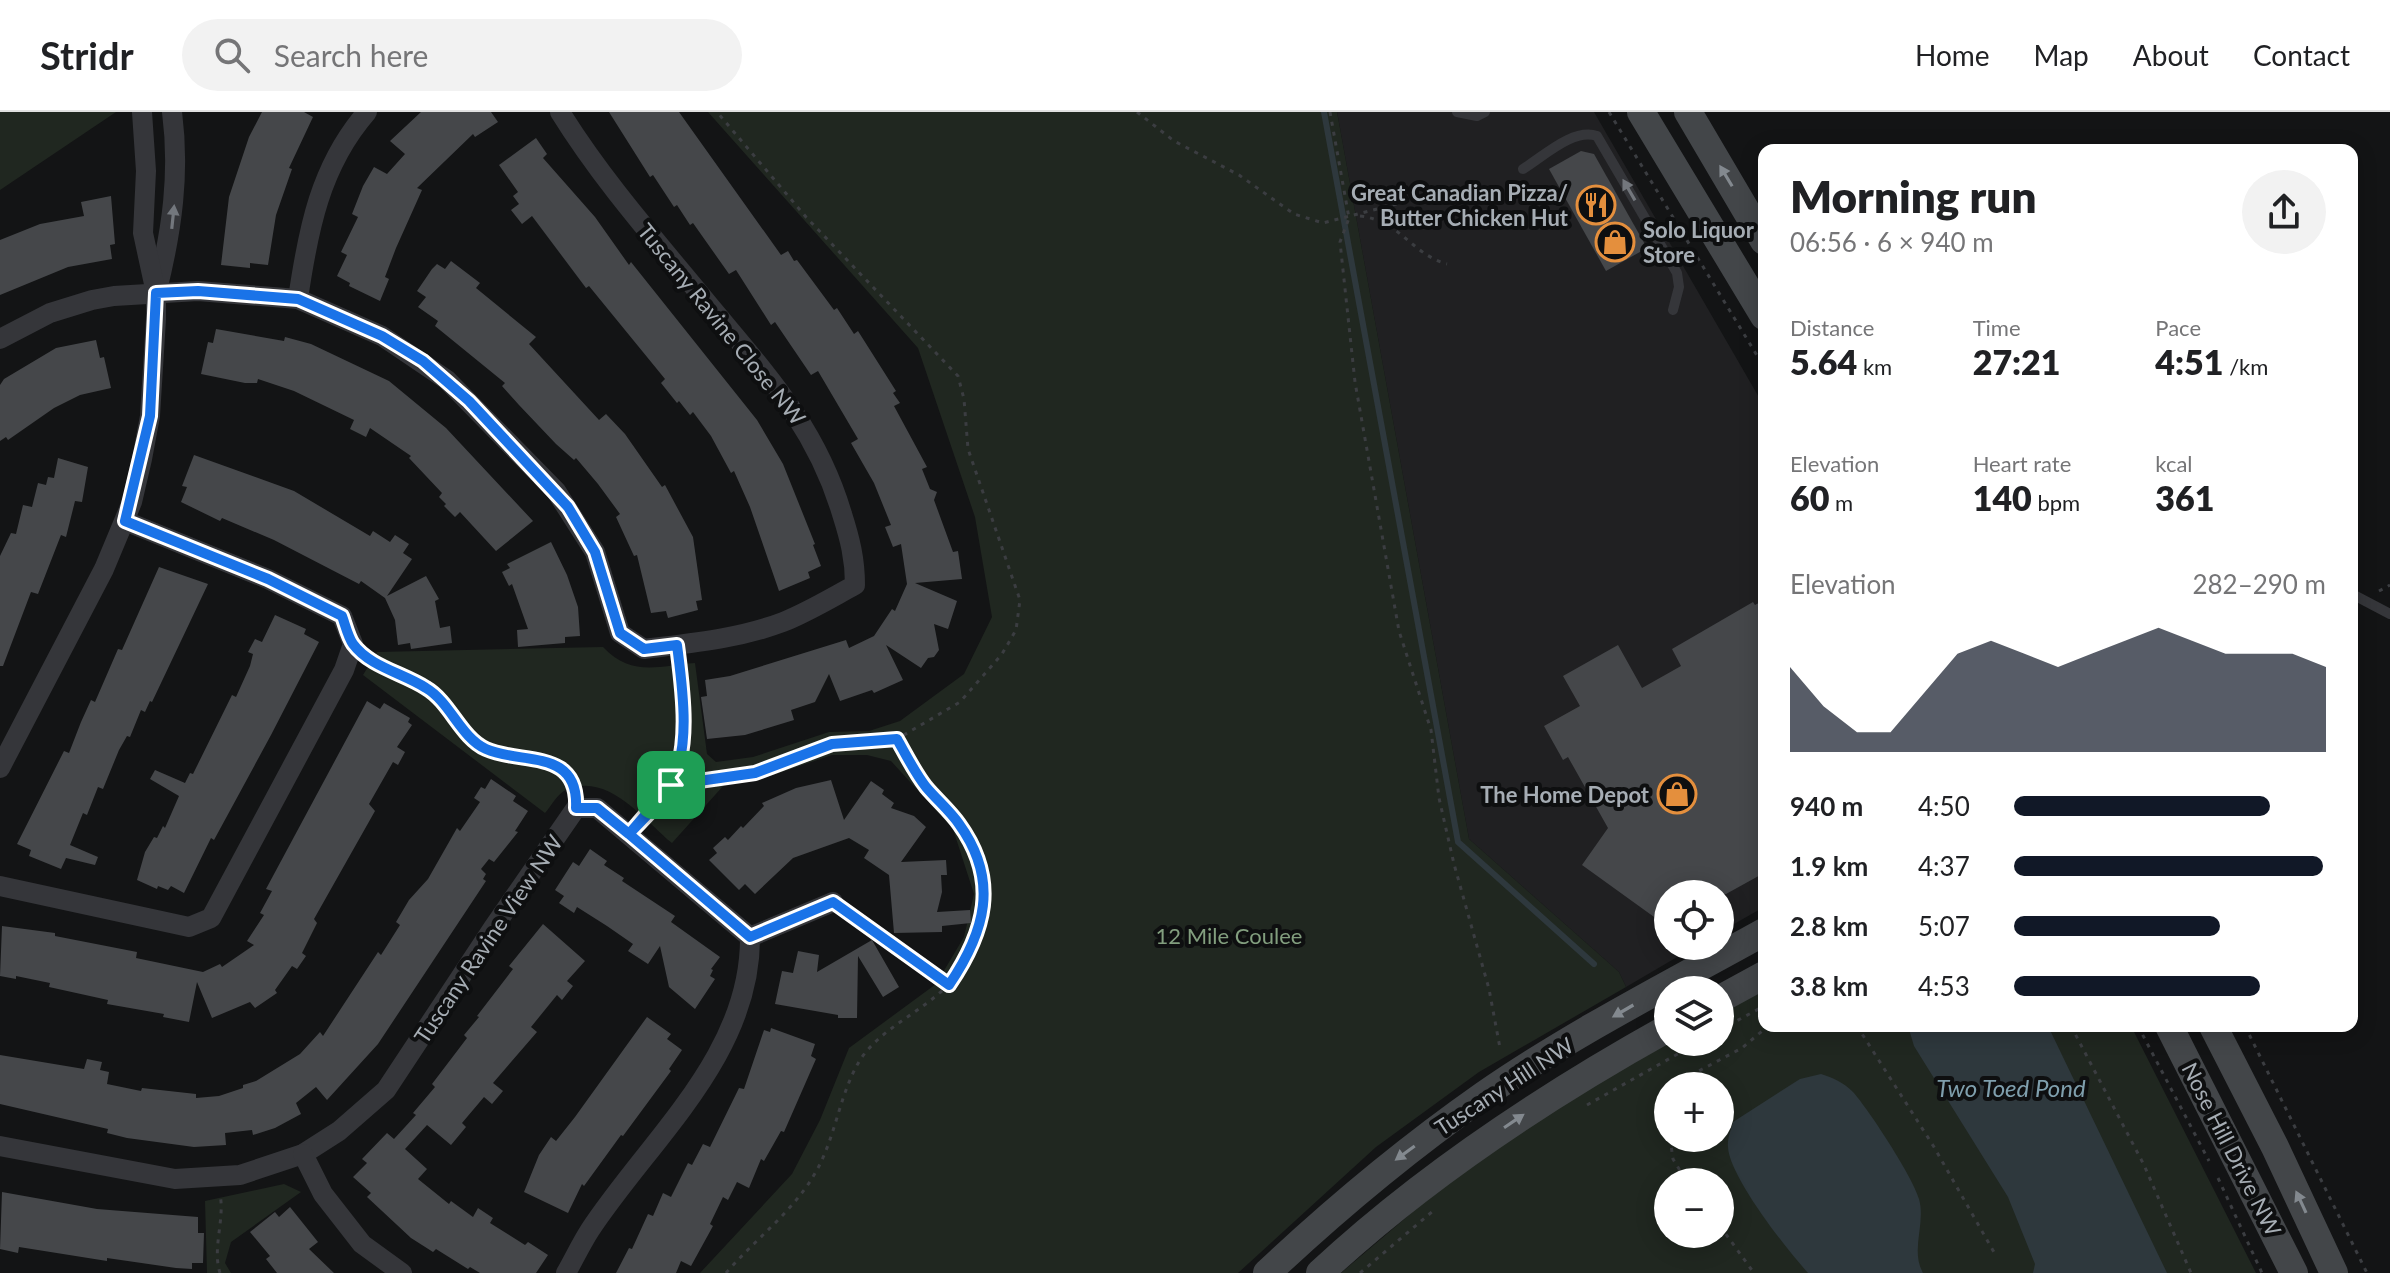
<!DOCTYPE html>
<html lang="en">
<head>
<meta charset="utf-8">
<style>
  :root { --surface:#fff; --page:#f2f2f2; --text:#202124; --muted:#757577; --line:#e0e0e0; --accent:#111827 }
  body { margin:0; font-family:Lato,sans-serif; background:var(--page); color:var(--text); height:100vh; display:flex; flex-direction:column; font-size:30px; white-space:nowrap }
  * { box-sizing:border-box; margin:0 }
  p { font-size:26px; color:var(--muted) }
  .icon { flex:none; width:44px; height:44px; fill:none; stroke:currentColor; stroke-width:2; stroke-linecap:round; stroke-linejoin:round }
  .map { position:relative; flex:1; overflow:hidden }
  .panel { position:absolute; left:1758px; top:32px; width:600px; height:888px; display:flex; flex-direction:column; background:var(--surface); border-radius:16px; box-shadow:0 4px 20px #0003 }
  .panel>* { flex:none }
  .tools { position:absolute; left:1654px; top:768px; display:grid; gap:16px }
  .tools a { display:grid; place-items:center; width:80px; height:80px; border-radius:50%; background:var(--surface); box-shadow:0 4px 20px #0003; font-size:40px }
  .pin { position:absolute; display:grid; place-items:center; width:68px; height:68px; color:#fff; margin:-34px; border-radius:16px; box-shadow:0 4px 12px #0006 }
  .round { display:grid; place-items:center; flex:none; width:84px; height:84px; border-radius:42px; background:var(--page) }
  .head { display:flex; align-items:center; justify-content:space-between; height:136px; padding:0 32px }
  h1 { font-size:44px; font-weight:800; line-height:60px }
  .figures { display:grid; grid-template-columns:repeat(3,1fr); gap:12px; height:136px; padding:8px 32px }
  .figures div { display:grid; align-content:center }
  .figures b { font-size:34px; font-weight:800 }
  .figures small { font-size:22px; font-weight:400 }
  .figures p { font-size:22px }
  .chart { height:224px; padding:16px 32px }
  .chart p { display:flex; justify-content:space-between }
  .chart svg { width:100%; height:144px; margin-top:8px; fill:var(--accent); opacity:.7 }
  ul { padding:0 32px; list-style:none; font-size:26px }
  li { display:grid; grid-template-columns:128px 96px 1fr; align-items:center; height:60px }
  li i { height:20px; border-radius:10px; background:var(--accent) }
  header { display:flex; align-items:center; gap:48px; box-sizing:border-box; height:112px; padding:0 40px; background:var(--surface); border-bottom:2px solid var(--line) }
  header strong { font-size:38px }
  nav { display:flex; gap:44px; margin-inline-start:auto; font-size:28px }
  .search { width:560px; height:72px; background:var(--page); display:flex; align-items:center; gap:20px; box-sizing:border-box; padding:0 28px; border-radius:44px; color:var(--muted); font-size:30px }
  .map>svg:first-child { display:block }
  .built { fill:#202022 }
  .green { fill:#202720; fill-rule:evenodd }
  .water { fill:#2e383d }
  .lines { fill:none; stroke-linecap:round; stroke-linejoin:round }
  .stream { stroke:#2e383d; stroke-width:6 }
  .building { fill:#45474a }
  .path { stroke:#3b3d41; stroke-width:3; stroke-dasharray:4 6; stroke-linecap:butt }
  .lane { stroke:#35363a; stroke-width:10 }
  .street { stroke:#35363a; stroke-width:20 }
  .secondary { stroke:#434649; stroke-width:28 }
  .oneway { fill:#83898f }
  .oneway2 { fill:#73777d }
  .route-casing { stroke:#fff; stroke-width:16 }
  .route { stroke:#1a73e8; stroke-width:10 }
  .labels { text-anchor:middle; dominant-baseline:central; stroke-width:8; stroke-linejoin:round; paint-order:stroke }
  .poi-label { font-size:22px; font-weight:bold; fill:#a6adb4; stroke:#0e0f10; text-anchor:end }
  .street-label { font-size:22px; fill:#a6adb4; stroke:#0e0f10 }
  .park-label { font-size:22px; fill:#829e7e; stroke:#0e0f10 }
  .water-label { font-size:24px; font-style:italic; fill:#7f9fad; stroke:#0e0f10 }
</style>
</head>
<body>
<header>
<strong>Stridr</strong>
<div class="search"><svg class="icon" aria-label="search" viewBox="0 0 24 24"><circle cx="10" cy="10" r="6"/><path d="M15 15l6 6"/></svg>Search here</div>
<nav><a>Home</a><a>Map</a><a>About</a><a>Contact</a></nav>
</header>
<div class="map">
<svg width="2390" height="1161" viewBox="0 0 2390 1161">
  <rect width="100%" height="100%" fill="#131415"/>
  <path class="built" d="M1337,0H1594L1764,294V795L1720,820V782H1668V834H1696L1626,875L1619,860L1469,727Z"/>
  <g class="green">
    <path d="M0,0H116L0,78Z"/>
    <path d="M708,0H1337L1469,727L1619,860L1626,875L1479,960L1376,1035L1238,1161H700L792,1062L820,1008L849,936L936,872L964,825L974,782L953,717L891,649L867,643H832L761,667L724,673L672,731C643,707 607,659 566,678C558,681 551,694 545,701L363,563L377,540L603,535C631,565 658,554 695,551L707,642L716,650L753,645L829,620L869,619L900,609L964,562L992,505L975,405L918,236Z"/>
    <path d="M1764,875V914H2131L2256,1161H1341L1456,1063L1534,1007L1668,930H1720V899ZM1668,974H1720V1026H1668ZM1668,1070H1720V1122H1668Z"/>
    <path d="M284,1072L301,1080L231,1130L225,1151L231,1161H207L205,1089Z"/>
  </g>
  <g class="water">
    <path d="M1908,914H2048L2167,1161H2033L2035,1152L2008,1085L1914,934Z"/>
    <path d="M1821,962C1833,966 1843,970 1853,980C1869,998 1913,1065 1919,1087C1926,1112 1910,1138 1923,1161H1808C1787,1138 1729,1064 1728,1035C1727,1027 1731,1018 1733,1010L1800,967Z"/>
  </g>
  <g class="lines">
    <path class="stream" d="M1324,0L1458,730L1594,852"/>
  </g>
  <g class="building">
    <path d="M262,0H304L313,5L289,56L292,57L276,103L268,153L250,151V156L221,153L229,85L249,25Z"/>
    <path d="M421,0H491L498,10L475,25L473,22L417,76L422,78L396,136L385,165L389,167L380,189L349,174L350,171L337,164L347,143L341,140L358,105L352,102L363,74L374,55L387,62L405,42L390,29Z"/>
    <path d="M609,0H679L781,143L788,139L794,149L797,148L834,198L837,196L854,222L858,219L896,279L893,281L900,291L894,294L927,355L922,357L930,377L937,380L934,388L953,440L958,439L962,467L915,471L957,489L948,517L934,512L939,538L934,545L928,546L921,556L886,533L903,568L874,581L872,578L840,589L829,562L815,590L791,598L794,608L745,623L707,627L701,585L707,584L705,568L730,564L846,528L849,536L874,524L892,497L895,499L907,472L901,432L893,435L885,415L891,413L874,371L851,331L858,327L818,259L811,263L775,210L771,213L736,158L729,162L693,111L690,113L677,93L674,95L653,63L650,65Z"/>
    <path d="M536,26L547,42L543,46L595,105L629,153L631,150L757,308L783,352L815,432L813,433L821,454L808,460L810,466L779,479L750,395L734,359L731,361L711,324L693,300L690,303L679,289L677,291L661,271L665,267L589,174L586,176L532,104L522,112L511,98L519,92L513,84L518,80L499,53Z"/>
    <path d="M1581,39L1594,42L1647,136L1606,159L1549,57Z"/>
    <path d="M111,84L115,132L110,133L112,147L68,155L0,183V128L40,112L84,104L81,90Z"/>
    <path d="M451,149L480,171L476,176L536,225L529,232L599,308L606,302L625,322L662,375L665,373L693,425L702,488L696,489L698,498L668,506L666,499L651,501L637,443L634,444L616,405L620,402L598,372L576,346L574,348L556,332L519,293L502,274L505,271L435,214L438,209L418,195L426,185L417,179L432,157L437,152L445,157Z"/>
    <path d="M216,217L284,229L285,225L311,232L389,269L446,316L533,409L496,439L460,400L455,405L444,394L446,392L439,385L442,381L409,346L411,344L370,316L366,325L350,317L354,308L294,279L258,267L257,271H245L201,262L208,230L213,231Z"/>
    <path d="M96,228L100,246L104,245L111,276L80,283L54,296L8,328L6,325L0,329V273L4,267L56,236Z"/>
    <path d="M194,343L294,379L370,424L373,419L390,430L395,423L409,432L403,441L412,447L387,484L426,464L439,487L435,489L440,516L450,514L452,531L411,537L410,531L398,533L395,508L385,486L361,469L359,472L274,428L222,406L220,409L181,390L187,375L182,374Z"/>
    <path d="M58,346L88,355L82,390L75,389L66,425L61,423L38,482L31,480L3,554H0V444L11,421L16,422L23,393L32,395L38,371L46,373L48,365L54,366Z"/>
    <path d="M551,430L567,463L578,495L580,524L565,525V531L518,535L517,518L528,517L512,472L509,474L502,460L510,456L507,452Z"/>
    <path d="M159,455L208,472L152,590L150,589L145,600L141,598L130,625L127,624L119,638L103,677L98,675L87,703L83,701L70,733L98,745L95,753L66,746L61,757L29,744L31,738L17,732L64,639L69,641L81,610L91,588L95,590L118,537L122,538Z"/>
    <path d="M1764,488V761L1726,782H1668V815L1582,753L1608,716L1568,645L1563,648L1544,614L1580,594L1563,564L1618,533L1642,576L1681,554L1672,537L1753,490L1755,493Z"/>
    <path d="M275,503L306,517L304,522L319,530L271,623L214,728L211,726L184,781L171,774L168,778L158,774L157,777L137,768L145,740L154,725L157,726L163,714L165,716L179,684L150,667L155,658L185,671L190,661L193,662L232,583L236,585L250,554L253,542L248,540L255,527L262,530Z"/>
    <path d="M367,589L380,597L384,591L410,606L408,610L412,613L397,635L405,640L398,653L393,650L369,692L375,699L314,807L317,811L302,841L306,844L297,857L292,854L275,878L277,881L255,896L250,890L212,906L197,870L189,910L163,905L164,902L107,892L108,888L49,875L50,871L16,864V867L0,864L2,814L55,821V824L137,840L136,846L203,860L220,852L222,855L254,833L247,829L264,803L260,801L272,779L266,777Z"/>
    <path d="M491,667L516,684L513,689L528,699L515,719L518,720L494,750L489,747L481,757L486,762L483,767L486,769L378,932L327,988L316,975L296,991L301,1002L275,1016L253,1023L252,1018L225,1021L226,1033L194,1035L127,1026L107,1021L108,1017L0,992V943L84,957L87,947L102,950L100,958L109,960L107,972L141,979L142,976L196,982V986L219,984L243,976V973L256,969L300,942L320,920L323,924L378,840L381,843L400,813L396,810L409,788L428,767L457,716L460,719L480,690L474,686L481,675L485,677Z"/>
    <path d="M831,668L844,708L871,669L884,678L882,682L894,691L891,696L914,704L926,715L901,750L946,748L947,763H941L942,780L937,800L970,798L971,811L942,814V820L894,821L889,763L864,746L869,738L849,726L793,746L755,782L745,772L739,778L709,748L717,741L713,736L725,725L728,728L741,714L743,716L764,694L762,691L796,676Z"/>
    <path d="M590,737L607,749L604,753L624,766L622,769L675,804L671,810L720,845L711,857L713,858L710,864L715,867L695,897L669,875L660,834L648,852L628,839L633,832L607,814L577,795L574,801L559,791L564,784L555,778L573,750L579,754Z"/>
    <path d="M543,812L585,849L567,869L573,874L562,888L557,883L531,915L537,920L493,971L503,979L492,992L484,985L462,1011L466,1015L451,1033L427,1013L405,1037L427,1057L418,1067L449,1092L451,1089L473,1105L478,1096L493,1106L490,1111L525,1133L528,1130L548,1143L536,1161H480L470,1155L468,1157L436,1137L433,1140L411,1126L367,1085L371,1081L353,1065L367,1051L362,1047L387,1021L394,1027L416,1003L413,1001L435,975L432,972L467,926L464,923L479,905L477,904L513,857L509,854Z"/>
    <path d="M872,828L899,875L883,885L858,844L857,906H838V903L775,892L782,859L793,861L798,839L819,843L817,860Z"/>
    <path d="M647,905L671,922L667,927L682,938L669,957L671,959L623,1024L621,1023L584,1074L582,1072L568,1101L524,1080L539,1043L551,1025L556,1029L575,1005Z"/>
    <path d="M771,916L815,932L811,944L816,947L784,1020L781,1019L764,1049L761,1047L749,1076L737,1070L728,1088L723,1085L710,1112L713,1114L691,1154L681,1149L676,1161H616L629,1136L632,1137L648,1102L653,1104L663,1081L671,1085L688,1051L692,1053L703,1032L710,1035L739,976L744,977L764,918L770,920Z"/>
    <path d="M2,1080L97,1097L198,1105V1121H204L203,1151H192V1157L176,1156L107,1146V1149L19,1135L18,1141L0,1137Z"/>
    <path d="M290,1095L318,1130L309,1137L334,1161H277L266,1147L270,1144L250,1120L275,1100L279,1105Z"/>
  </g>
  <g class="lines">
    <g class="path">
      <path d="M1137,0L1174,29L1239,63L1294,102L1323,111L1435,82"/>
      <path d="M1330,0L1349,106L1340,130L1355,270L1399,519L1431,618L1439,686L1454,752L1489,877L1500,936"/>
      <path d="M1609,0L1764,255"/>
      <path d="M1360,104C1401,109 1411,142 1447,152"/>
      <path d="M2379,479L2390,473"/>
      <path d="M370,546L427,576L481,634L548,650L563,659L575,677"/>
      <path d="M671,673L755,661L832,632L897,627L960,590L1002,542L1016,518L1020,488L968,337L964,287L958,264L806,105L717,0"/>
      <path d="M643,707C652,697 665,686 671,674C690,639 683,589 680,551"/>
      <path d="M847,801L949,873"/>
      <path d="M1857,914L1934,1035L1995,1142"/>
      <path d="M2071,914L2144,1053L2191,1161"/>
      <path d="M2138,914L2209,1049"/>
      <path d="M2245,914L2367,1161"/>
      <path d="M1720,918L1764,894"/>
      <path d="M1687,974L1695,961L1742,936L1768,914"/>
      <path d="M1587,993L1699,930"/>
      <path d="M1670,1026L1673,1047L1687,1070"/>
      <path d="M2218,1066L2262,1161"/>
      <path d="M1720,1114L1754,1161"/>
      <path d="M220,1161C212,1136 225,1108 220,1082"/>
      <path d="M726,1161C757,1125 795,1099 818,1056C836,1022 840,981 860,948C881,916 922,900 948,873C988,832 993,769 965,721C955,703 939,690 926,674C914,660 906,643 897,627"/>
      <path d="M1360,1161L1433,1099"/>
    </g>
    <g class="lane">
      <path d="M1457,0L1477,4L1485,0"/>
      <path d="M1523,57C1544,44 1573,16 1597,24L1677,161L1679,175L1673,198"/>
      <path d="M2352,482L2390,502"/>
    </g>
    <g class="street">
      <path d="M157,178C172,118 180,61 172,0"/>
      <path d="M298,187C308,118 320,54 367,0"/>
      <path d="M0,227L50,201L92,188L114,184L198,179L298,187L382,224L447,268L556,379L595,440L620,521L644,537C691,531 738,527 783,510C808,500 831,486 855,473C855,447 850,427 842,402C817,317 768,264 713,198C660,133 604,71 560,0"/>
      <path d="M0,656L104,457L132,390L142,347L150,304L156,207V181L143,121L146,59L142,0"/>
      <path d="M0,774L189,815L211,806L344,558L353,532L342,504L268,467L125,409"/>
      <path d="M750,825L833,790"/>
      <path d="M0,1034L175,1067L240,1063L303,1042L339,1019L386,978L493,816L576,696H597L750,825C751,943 650,1027 590,1118C581,1132 574,1147 566,1161"/>
      <path d="M303,1042L323,1082L362,1132L402,1161"/>
    </g>
    <g class="secondary">
      <path d="M1641,0L1764,204"/>
      <path d="M1688,0L1764,129"/>
      <path d="M1720,887L1764,863"/>
      <path d="M2169,914L2294,1161"/>
      <path d="M2213,914L2275,1035L2334,1161"/>
      <path d="M1267,1161C1335,1097 1407,1037 1484,983C1572,922 1670,872 1764,820"/>
      <path d="M1320,1161C1424,1064 1544,985 1668,916"/>
    </g>
  </g>
  <defs><path id="oneway-solid" d="M-6-.8H1V-3.2L6.5 0L1 3.2V.8H-6Z" transform="scale(2)"/></defs>
  <g class="oneway">
    <use href="#oneway-solid" transform="translate(1726 64) rotate(-121)"/>
    <use href="#oneway-solid" transform="translate(1623 899) rotate(150)"/>
    <use href="#oneway-solid" transform="translate(1514 1009) rotate(-34)"/>
    <use href="#oneway-solid" transform="translate(1405 1041) rotate(144)"/>
    <use href="#oneway-solid" transform="translate(2301 1090) rotate(-115)"/>
  </g>
  <g class="oneway2">
    <use href="#oneway-solid" transform="translate(1629 78) rotate(-120)"/>
    <use href="#oneway-solid" transform="translate(173 105) rotate(-84)"/>
  </g>
  <g class="lines">
    <defs>
      <path id="route" d="M671,673L629,722L597,696H576C579,636 522,653 486,637C461,626 450,590 426,576C403,561 370,555 353,532C348,525 345,512 342,504L268,467L125,409L150,304L156,181L198,179L298,187L382,224L423,249L469,289L568,395L595,440L620,521L644,537L677,533C682,573 692,637 670,674C660,692 643,707 629,722L750,825L833,790L949,873C985,820 1000,769 959,712C950,699 937,688 926,675C915,661 906,643 897,627L832,632L755,661L671,673"/>
    </defs>
    <use href="#route" class="route-casing"/>
    <use href="#route" class="route"/>
  </g>
  <defs>
    <symbol id="restaurant-ring" viewBox="-11 -11 22 22"><circle r="9.5" fill="#0e0f10" stroke="#e48f3d" stroke-width="1.5"/><path d="M-5-6h1v4h1v-4h1v4h1v-4h1v5L-1.5 .5V6h-2V.5L-5-1ZM5-6V6H3V1.5H1.5Q1.5-4 5-6Z" fill="#e48f3d"/></symbol>
    <symbol id="shop-ring" viewBox="-11 -11 22 22"><circle r="9.5" fill="#0e0f10" stroke="#e48f3d" stroke-width="1.5"/><path d="M-5-2.5h2.3a2.7 3.5 0 0 1 5.4 0H5L5.5 6h-11ZM-1.5-2.5h3a1.5 2.3 0 0 0-3 0Z" fill="#e48f3d"/></symbol>
  </defs>
  <g fill-rule="evenodd">
    <use href="#restaurant-ring" x="1574" y="71" width="44" height="44"/>
    <use href="#shop-ring" x="1593" y="108" width="44" height="44"/>
    <use href="#shop-ring" x="1655" y="660" width="44" height="44"/>
  </g>
  <g class="labels">
    <g class="poi-label">
      <text x="1568" y="80">Great Canadian Pizza/<tspan x="1568" dy="25">Butter Chicken Hut</tspan></text>
      <text x="1643" y="117" text-anchor="start">Solo Liquor<tspan x="1643" dy="25">Store</tspan></text>
      <text x="1649" y="682">The Home Depot</text>
    </g>
    <g class="street-label">
      <text transform="translate(722 212) rotate(51)">Tuscany Ravine Close NW</text>
      <text transform="translate(488 827) rotate(-56)">Tuscany Ravine View NW</text>
      <text transform="translate(1504 974) rotate(-33)">Tuscany Hill NW</text>
      <text transform="translate(2232 1037) rotate(63)">Nose Hill Drive NW</text>
    </g>
    <g class="park-label">
      <text x="1229" y="823">12 Mile Coulee</text>
    </g>
    <g class="water-label">
      <text x="2011" y="975">Two Toed Pond</text>
    </g>
  </g>
</svg>
<div class="tools">
<a><svg class="icon" aria-label="locate" viewBox="0 0 24 24"><circle cx="12" cy="12" r="6"/><path d="M12 2v4M12 18v4M2 12h4M18 12h4"/></svg></a>
<a><svg class="icon" aria-label="layers" viewBox="0 0 24 24"><path d="M12 4l9 5-9 5-9-5zM3 14l9 5 9-5"/></svg></a>
<a>+</a>
<a>−</a>
</div>
<div class="pin" style="left:671px;top:673px;background:#1e9e55"><svg class="icon" aria-label="arrive" viewBox="0 0 24 24"><path d="M6 21V4h12l-3 4 3 4H6"/></svg></div>
<section class="panel">
<div class="head"><div><h1>Morning run</h1><p>06:56 · 6 × 940 m</p></div><a class="round"><svg class="icon" aria-label="share" viewBox="0 0 24 24"><path d="M12 15V3M7 8l5-5 5 5M5 13v7h14v-7"/></svg></a></div>
<div class="figures">
<div><p>Distance</p><b>5.64<small> km</small></b></div>
<div><p>Time</p><b>27:21</b></div>
<div><p>Pace</p><b>4:51<small> /km</small></b></div>
</div>
<div class="figures">
<div><p>Elevation</p><b>60<small> m</small></b></div>
<div><p>Heart rate</p><b>140<small> bpm</small></b></div>
<div><p>kcal</p><b>361</b></div>
</div>
<div class="chart"><p><span>Elevation</span>282–290 m</p>
<svg viewBox="0 0 160 44" preserveAspectRatio="none"><path d="M0 44V18L10 30L20 38L30 38L40 26L50 14L60 10L70 14L80 18L90 14L100 10L110 6L120 10L130 14L140 14L150 14L160 18V44z"/></svg>
</div>
<ul>
<li><b>940 m</b>4:50<i style="width:82%"></i></li>
<li><b>1.9 km</b>4:37<i style="width:99%"></i></li>
<li><b>2.8 km</b>5:07<i style="width:66%"></i></li>
<li><b>3.8 km</b>4:53<i style="width:79%"></i></li>
</ul>
</section>
</div>
</body>
</html>
